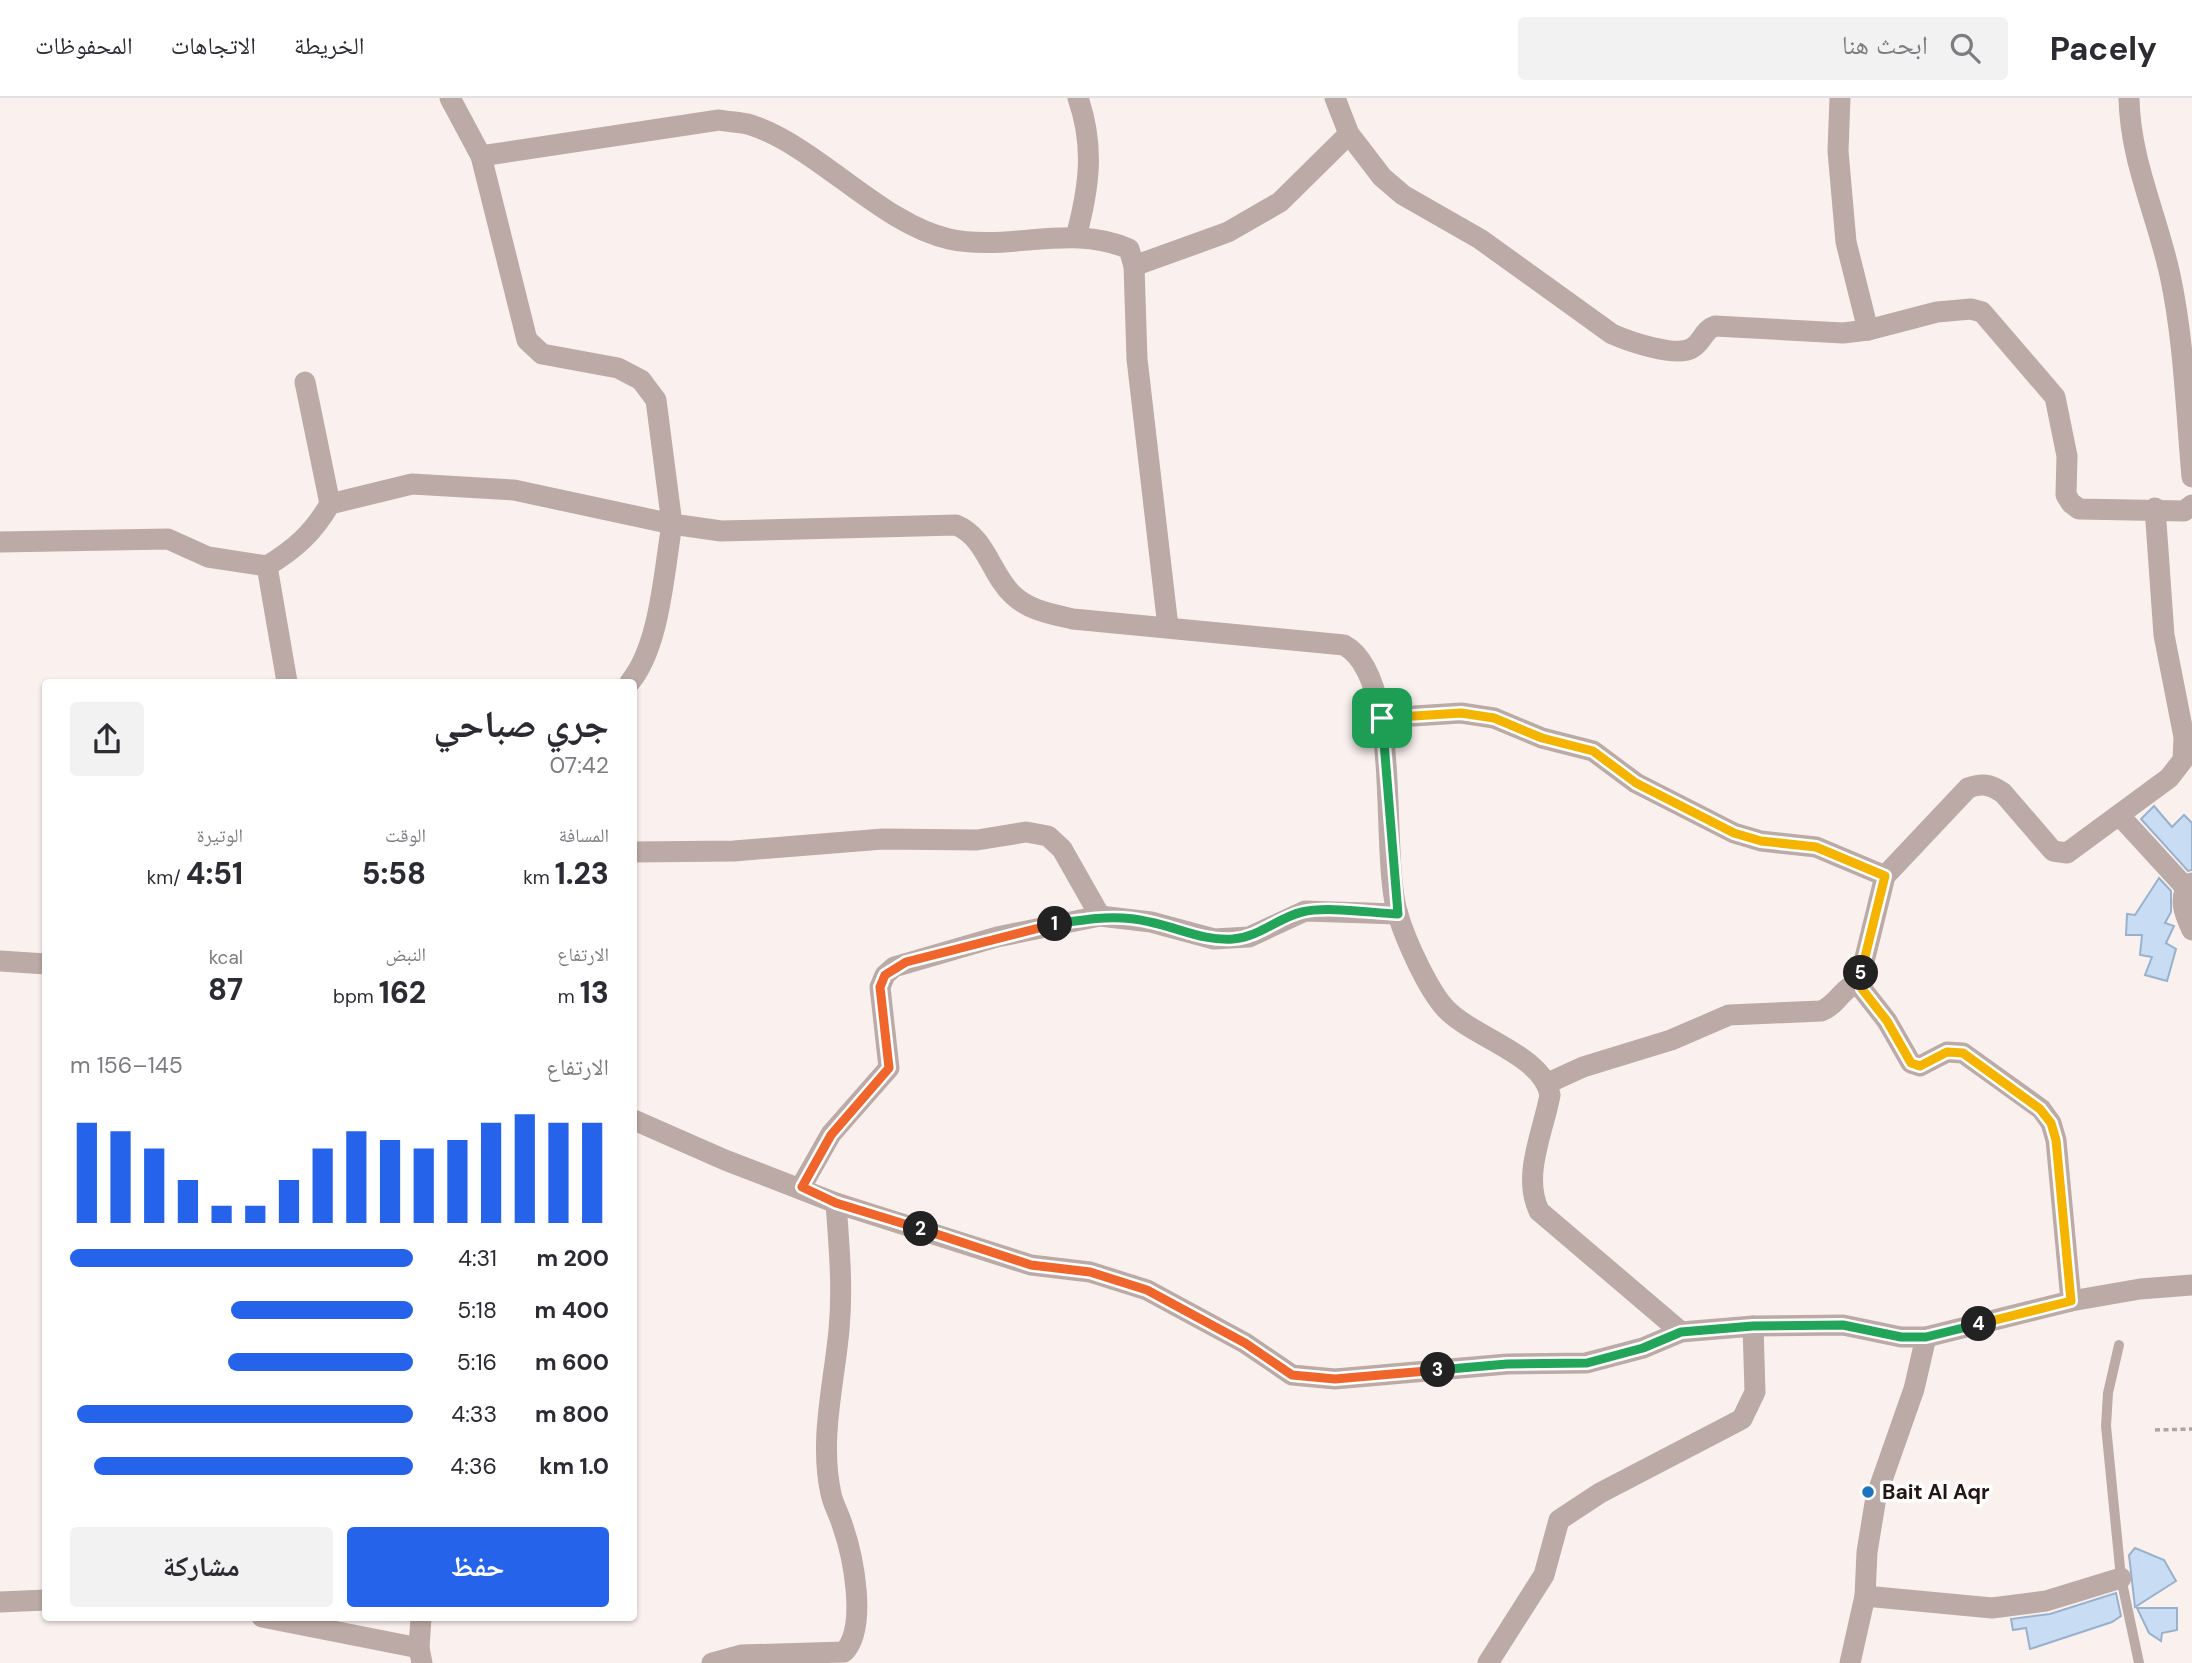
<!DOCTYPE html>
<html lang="ar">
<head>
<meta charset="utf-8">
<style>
  :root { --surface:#fff; --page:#f2f2f3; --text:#2b2b33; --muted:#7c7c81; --line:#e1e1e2; --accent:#2563eb }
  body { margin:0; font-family:"DM Sans","Noto Naskh Arabic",sans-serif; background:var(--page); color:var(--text); direction:rtl; height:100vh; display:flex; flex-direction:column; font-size:26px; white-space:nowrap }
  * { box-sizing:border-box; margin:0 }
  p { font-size:23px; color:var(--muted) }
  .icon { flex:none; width:38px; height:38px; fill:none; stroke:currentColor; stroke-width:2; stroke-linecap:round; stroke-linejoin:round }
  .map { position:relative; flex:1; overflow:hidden; direction:ltr }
  .details { position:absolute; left:42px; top:581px; width:595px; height:942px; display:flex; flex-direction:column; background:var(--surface); border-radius:7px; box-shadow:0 2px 5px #0004; direction:rtl }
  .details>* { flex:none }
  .pin { position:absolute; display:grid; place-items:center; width:60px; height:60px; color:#fff; margin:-30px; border-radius:14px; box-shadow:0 4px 10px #0006 }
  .km { position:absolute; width:35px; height:35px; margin:-18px; border-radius:50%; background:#222; color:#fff; font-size:19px; line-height:35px; text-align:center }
  .round { display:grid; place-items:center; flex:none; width:74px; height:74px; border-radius:7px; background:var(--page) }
  .headline { display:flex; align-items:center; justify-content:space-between; height:119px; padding:0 28px }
  h1 { font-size:38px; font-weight:800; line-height:52px }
  .figures { display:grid; grid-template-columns:repeat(3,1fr); gap:10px; height:119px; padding:7px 28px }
  .figures div { display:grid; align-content:center }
  .figures b { font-size:30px; font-weight:800 }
  .figures small { font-size:19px; font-weight:400 }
  .figures p { font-size:19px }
  .chart { height:196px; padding:14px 28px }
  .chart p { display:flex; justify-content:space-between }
  .chart svg { width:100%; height:126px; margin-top:7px; stroke:var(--accent); stroke-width:6 }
  .cta { display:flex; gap:14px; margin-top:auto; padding:14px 28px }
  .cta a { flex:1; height:80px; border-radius:7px; background:var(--accent); color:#fff; font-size:28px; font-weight:800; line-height:80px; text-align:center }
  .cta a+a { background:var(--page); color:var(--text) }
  ul { padding:0 28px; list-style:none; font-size:23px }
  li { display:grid; grid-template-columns:112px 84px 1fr; align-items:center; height:52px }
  li i { height:18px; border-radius:9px; background:var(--accent) }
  header { display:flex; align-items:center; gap:42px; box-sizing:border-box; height:98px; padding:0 35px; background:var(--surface); border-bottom:2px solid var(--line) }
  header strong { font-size:33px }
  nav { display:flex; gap:38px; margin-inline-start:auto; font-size:24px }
  .search { width:490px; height:63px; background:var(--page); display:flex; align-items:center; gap:18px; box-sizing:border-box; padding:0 24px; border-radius:7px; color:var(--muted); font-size:26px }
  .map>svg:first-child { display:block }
  .building { fill:#c8ddf4; stroke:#98b1cc; stroke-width:2 }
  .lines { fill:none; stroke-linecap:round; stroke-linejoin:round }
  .path { stroke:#afa4a2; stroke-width:3.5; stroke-dasharray:5 3.5; stroke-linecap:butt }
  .service { stroke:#bcaaa6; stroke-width:10 }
  .minor { stroke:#bcaaa6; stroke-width:21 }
  .split-1-casing { stroke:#fff; stroke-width:14 }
  .split-2-casing { stroke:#fff; stroke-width:14 }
  .split-3-casing { stroke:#fff; stroke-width:14 }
  .split-4-casing { stroke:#fff; stroke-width:14 }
  .split-5-casing { stroke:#fff; stroke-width:14 }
  .split-6-casing { stroke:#fff; stroke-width:14 }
  .split-1 { stroke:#22a559; stroke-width:9 }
  .split-2 { stroke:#f0652b; stroke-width:9 }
  .split-3 { stroke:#f0652b; stroke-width:9 }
  .split-4 { stroke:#22a559; stroke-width:9 }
  .split-5 { stroke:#f5b400; stroke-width:9 }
  .split-6 { stroke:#f5b400; stroke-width:9 }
  .poi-dot { fill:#1c73c0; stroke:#fff; stroke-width:2.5 }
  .labels { text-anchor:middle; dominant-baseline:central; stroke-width:7; stroke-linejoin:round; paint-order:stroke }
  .poi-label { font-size:21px; font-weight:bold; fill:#241613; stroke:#fff; text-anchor:start }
</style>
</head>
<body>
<header>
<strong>Pacely</strong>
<div class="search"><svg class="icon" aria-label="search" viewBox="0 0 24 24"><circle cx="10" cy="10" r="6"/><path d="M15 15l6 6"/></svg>ابحث هنا</div>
<nav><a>الخريطة</a><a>الاتجاهات</a><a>المحفوظات</a></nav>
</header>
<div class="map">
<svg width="2192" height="1565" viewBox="0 0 2192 1565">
  <rect width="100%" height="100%" fill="#faf1ef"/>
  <g class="building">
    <path d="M2154,708L2172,729L2184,717L2192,725V772L2188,773L2141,721Z"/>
    <path d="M2159,780L2171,793V814L2165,825L2174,828L2166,845L2176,851L2167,883L2145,877L2152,859L2140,857L2142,837H2126L2127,816L2135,817Z"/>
    <path d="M2135,1450L2164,1462L2176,1483L2135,1509L2129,1457Z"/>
    <path d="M2116,1495L2121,1518L2112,1524L2030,1551L2026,1530L2013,1532L2011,1521L2050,1516Z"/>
    <path d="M2137,1510H2177V1532L2162,1535L2161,1543L2149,1535Z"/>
  </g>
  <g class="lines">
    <path class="path" d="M2155,1332L2192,1331"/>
    <path class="service" d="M2119,1247L2108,1295L2106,1328L2121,1480L2139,1565"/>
    <g class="minor">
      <path d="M450,0L481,58L527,242L542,256L618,270L641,282L656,302L672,426L721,433L956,427C986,439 991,477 1013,497C1030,513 1052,516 1073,521L1344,547C1404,580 1379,756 1398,817C1406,843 1428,892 1446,911C1474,940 1543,957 1550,997C1543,1035 1522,1077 1539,1113L1681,1234"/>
      <path d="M1335,0L1349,36L1382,79L1403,97L1480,141L1612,236C1628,243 1676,260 1692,250C1703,244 1703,232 1715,228L1843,235L1868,232L1937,214L1971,211L1982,214L2055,299L2067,358L2066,397L2071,405L2079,411L2184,413L2192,407"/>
      <path d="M1840,0L1838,53L1846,144L1868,232"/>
      <path d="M2129,0C2130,62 2157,117 2170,177C2184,242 2186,312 2192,379"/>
      <path d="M481,58L719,22C729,24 741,24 751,27C818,49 881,126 949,141C1008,154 1072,125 1129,151L1134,168L1137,261L1168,529"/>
      <path d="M1076,139C1089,90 1095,49 1078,0"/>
      <path d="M1134,168L1228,134L1280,104L1349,36"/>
      <path d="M305,284L330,406"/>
      <path d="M0,444L168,441L208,459L267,468L287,584"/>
      <path d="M267,468C295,451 313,435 330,406L412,386L514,392L672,426C664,473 660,548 630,584"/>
      <path d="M1382,620L1461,615L1494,620L1542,640L1593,653L1636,685L1734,735L1761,743L1816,749L1885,778"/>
      <path d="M2120,718L2186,790"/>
      <path d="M634,754L734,753L883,741L977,742L1026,734L1048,738L1062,751L1100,818"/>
      <path d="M2192,785C2176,798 2185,817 2192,832"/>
      <path d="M0,863L46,866"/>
      <path d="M1548,985L1583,969L1671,942L1729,917L1821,913C1838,907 1842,888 1860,885"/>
      <path d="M634,1022L725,1062L836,1105L1031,1167L1090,1174L1147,1192L1245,1245L1292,1277L1335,1281L1507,1266L1586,1265L1643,1250L1681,1234L1753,1228L1843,1227L1901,1239H1926L2071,1203L2140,1191L2192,1187"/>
      <path d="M801,1089L831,1036L889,970L880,889L885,877L894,869L997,839L1100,818L1151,824L1214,841L1249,839L1305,813L1398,816"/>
      <path d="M2071,1203L2056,1042L2051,1025L2041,1011L1963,955L1947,954L1920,968L1911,965L1887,923L1862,891L1860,880L1885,778L1968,690C1982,685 1990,686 2003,695L2053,753L2067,755L2169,680L2183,662L2184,639L2164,537L2155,410"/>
      <path d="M1865,1498L1992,1510L2046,1503L2121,1480"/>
      <path d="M0,1504L46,1502"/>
      <path d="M262,1519L419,1550"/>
      <path d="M421,1519L419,1550L422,1565"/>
      <path d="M712,1565L741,1557L844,1554C868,1529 853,1457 842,1426C839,1416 833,1406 831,1396C819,1342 834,1286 839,1232C843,1189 839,1148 836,1105"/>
      <path d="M1488,1565L1544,1477L1559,1422L1600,1395L1742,1321L1755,1294L1753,1228"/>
      <path d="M1850,1565L1865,1498L1867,1454L1876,1399L1914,1291L1926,1239"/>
    </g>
  </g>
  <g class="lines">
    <defs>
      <path id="split-1" d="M1055,826C1088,821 1117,816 1150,824C1179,830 1203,843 1233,841C1260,839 1277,820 1302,814C1327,808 1371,815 1398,816L1382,620"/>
      <path id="split-2" d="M921,1131L836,1105L802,1089L831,1037L889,970L880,889L885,877L906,864L1055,826"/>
      <path id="split-3" d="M921,1131L1031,1167L1090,1174L1147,1192L1245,1245L1292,1277L1335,1281L1438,1272"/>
      <path id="split-4" d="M1438,1272L1507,1266L1587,1265L1643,1250L1681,1234L1753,1228L1843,1227L1901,1239H1926L1979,1226"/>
      <path id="split-5" d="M1861,875L1862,891L1887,923L1911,965L1920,968L1947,954L1963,955L2040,1011L2051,1025L2056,1042L2071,1203L1979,1226"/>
      <path id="split-6" d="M1382,620L1461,615L1494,620L1542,640L1593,653L1636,685L1734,735L1761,743L1816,749L1885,778L1861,875"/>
    </defs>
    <use href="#split-1" class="split-1-casing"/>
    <use href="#split-2" class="split-2-casing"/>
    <use href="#split-3" class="split-3-casing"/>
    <use href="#split-4" class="split-4-casing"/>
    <use href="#split-5" class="split-5-casing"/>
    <use href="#split-6" class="split-6-casing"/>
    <use href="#split-1" class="split-1"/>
    <use href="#split-2" class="split-2"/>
    <use href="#split-3" class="split-3"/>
    <use href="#split-4" class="split-4"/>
    <use href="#split-5" class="split-5"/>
    <use href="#split-6" class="split-6"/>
  </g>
  <circle class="poi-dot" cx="1868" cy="1394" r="7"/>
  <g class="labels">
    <g class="poi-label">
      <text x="1882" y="1394">Bait Al Aqr</text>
    </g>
  </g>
</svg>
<div class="pin" style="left:1382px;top:620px;background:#1e9e55"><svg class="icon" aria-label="arrive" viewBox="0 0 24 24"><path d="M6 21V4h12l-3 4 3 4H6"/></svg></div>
<b class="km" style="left:1055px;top:826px">1</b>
<b class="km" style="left:921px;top:1131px">2</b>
<b class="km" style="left:1438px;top:1272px">3</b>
<b class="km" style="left:1979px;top:1226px">4</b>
<b class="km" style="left:1861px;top:875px">5</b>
<section class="details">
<div class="headline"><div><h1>جري صباحي</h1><p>07:42</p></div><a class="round"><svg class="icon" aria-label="share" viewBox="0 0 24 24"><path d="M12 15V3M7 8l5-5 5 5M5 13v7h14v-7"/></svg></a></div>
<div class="figures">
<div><p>المسافة</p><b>1.23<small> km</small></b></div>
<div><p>الوقت</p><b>5:58</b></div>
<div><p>الوتيرة</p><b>4:51<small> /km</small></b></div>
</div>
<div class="figures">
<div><p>الارتفاع</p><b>13<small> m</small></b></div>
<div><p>النبض</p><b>162<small> bpm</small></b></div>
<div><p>kcal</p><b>87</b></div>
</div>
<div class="chart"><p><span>الارتفاع</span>145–156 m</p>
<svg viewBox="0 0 160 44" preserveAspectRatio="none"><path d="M5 44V9M15 44V12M25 44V18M35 44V29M45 44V38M55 44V38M65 44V29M75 44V18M85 44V12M95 44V15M105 44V18M115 44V15M125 44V9M135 44V6M145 44V9M155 44V9"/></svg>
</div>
<ul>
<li><b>200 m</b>4:31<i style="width:100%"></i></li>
<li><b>400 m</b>5:18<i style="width:53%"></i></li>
<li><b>600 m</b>5:16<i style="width:54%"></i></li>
<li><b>800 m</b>4:33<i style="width:98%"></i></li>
<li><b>1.0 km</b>4:36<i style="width:93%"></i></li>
</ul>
<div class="cta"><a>حفظ</a><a>مشاركة</a></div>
</section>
</div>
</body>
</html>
